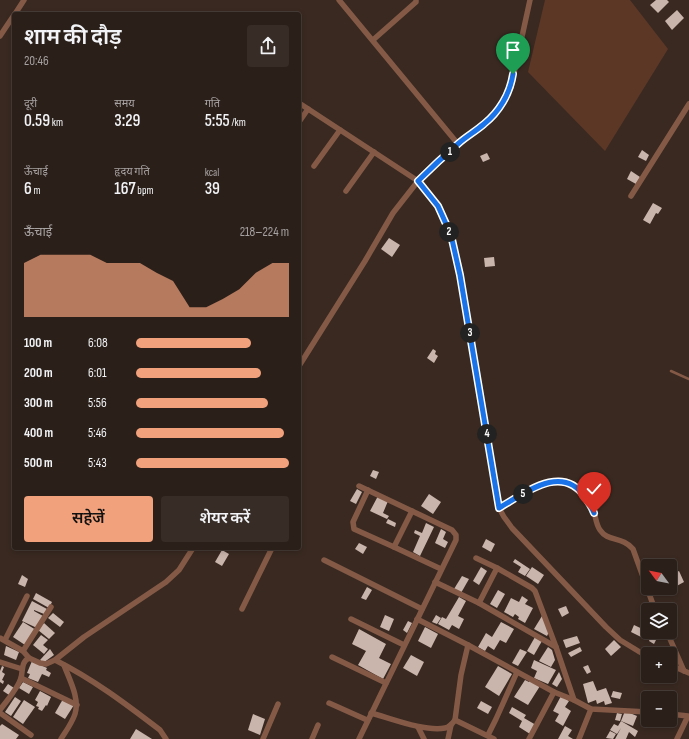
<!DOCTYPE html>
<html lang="hi">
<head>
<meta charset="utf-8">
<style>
  :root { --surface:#2b1f19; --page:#372c26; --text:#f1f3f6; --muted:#a6a2a2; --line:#473d38; --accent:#f1a17c }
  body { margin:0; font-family:"Sofia Sans Condensed","Noto Sans Devanagari",sans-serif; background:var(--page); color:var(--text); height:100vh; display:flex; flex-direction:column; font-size:15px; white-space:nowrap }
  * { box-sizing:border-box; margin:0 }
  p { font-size:13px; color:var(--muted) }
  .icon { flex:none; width:22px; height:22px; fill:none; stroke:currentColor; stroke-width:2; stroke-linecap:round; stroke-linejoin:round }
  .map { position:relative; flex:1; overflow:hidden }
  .sheet { position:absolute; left:12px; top:12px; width:289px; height:538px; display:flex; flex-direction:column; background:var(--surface); border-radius:4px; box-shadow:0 2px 6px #0003,0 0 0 1px var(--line) }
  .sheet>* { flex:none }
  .needle { width:26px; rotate:302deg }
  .buttons { position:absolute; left:641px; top:559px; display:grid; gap:8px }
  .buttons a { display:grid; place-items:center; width:36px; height:36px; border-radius:4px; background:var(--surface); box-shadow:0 2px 6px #0003,0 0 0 1px var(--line); font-size:20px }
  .pin { position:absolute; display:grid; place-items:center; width:34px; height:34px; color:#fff; margin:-41px -17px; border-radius:50% 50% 50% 0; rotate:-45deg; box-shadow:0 0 4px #0007 }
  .pin .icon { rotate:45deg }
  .km { position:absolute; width:20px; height:20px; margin:-10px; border-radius:50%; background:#222; color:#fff; font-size:11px; line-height:20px; text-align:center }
  .round { display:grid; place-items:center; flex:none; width:42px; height:42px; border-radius:4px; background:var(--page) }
  .head { display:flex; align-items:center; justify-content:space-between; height:68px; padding:0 12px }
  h1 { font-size:22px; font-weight:600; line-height:30px }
  .metrics { display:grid; grid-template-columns:repeat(3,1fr); gap:6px; height:68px; padding:4px 12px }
  .metrics div { display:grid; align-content:center }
  .metrics b { font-size:17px; font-weight:600 }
  .metrics small { font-size:11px; font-weight:400 }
  .metrics p { font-size:11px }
  .chart { height:112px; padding:8px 12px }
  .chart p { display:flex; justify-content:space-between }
  .chart svg { width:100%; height:72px; margin-top:4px; fill:var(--accent); opacity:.7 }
  .primary-button { display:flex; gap:8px; margin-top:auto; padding:8px 12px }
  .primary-button a { flex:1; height:46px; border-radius:4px; background:var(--accent); color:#111; font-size:16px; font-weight:600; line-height:46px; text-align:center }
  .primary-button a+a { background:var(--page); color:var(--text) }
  ul { padding:0 12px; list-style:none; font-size:13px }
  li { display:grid; grid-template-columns:64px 48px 1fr; align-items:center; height:30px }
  li i { height:10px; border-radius:5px; background:var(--accent) }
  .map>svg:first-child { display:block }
  .grass { fill:#5c3726 }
  .building { fill:#cab5ac }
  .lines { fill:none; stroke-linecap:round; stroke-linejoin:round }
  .lane { stroke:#845a47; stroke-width:2.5 }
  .street { stroke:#845a47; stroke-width:5.5 }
  .route-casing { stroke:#fff; stroke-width:8 }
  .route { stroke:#1a73e8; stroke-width:5 }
</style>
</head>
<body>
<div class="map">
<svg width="689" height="739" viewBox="0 0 689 739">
  <rect width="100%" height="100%" fill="#392921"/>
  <path class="grass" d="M545,0H630L668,49L605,151L528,72Z"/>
  <g class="building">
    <path d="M656,0H667L669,2L658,13L650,5Z"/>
    <path d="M677,10L684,18L672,30L665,21Z"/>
    <path d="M642,150L649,155L646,161L638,157Z"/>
    <path d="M487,153L490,159L483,162L480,156Z"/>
    <path d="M631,171L640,177L636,184L627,179Z"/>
    <path d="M653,203L662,208L658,214L656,213L650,224L643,220Z"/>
    <path d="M389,238L400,245L392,257L381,249Z"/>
    <path d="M494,257L495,266L485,267L484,258Z"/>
    <path d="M433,349L436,351L435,354L438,356L434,363L427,358Z"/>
    <path d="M373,470L379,472L376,479L370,476Z"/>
    <path d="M357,489L362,492L356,504L350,501Z"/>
    <path d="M429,494L441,502L433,514L421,506Z"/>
    <path d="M378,496L388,501L383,513L389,516L387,519L370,511Z"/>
    <path d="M388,519L396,523L395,527L386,523Z"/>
    <path d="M426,523L434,527L420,556L413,552L420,536L414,533L415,530L422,533Z"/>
    <path d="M441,529L446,532L443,539L448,542L445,548L435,543Z"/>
    <path d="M486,539L495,544L491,552L482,547Z"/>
    <path d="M359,543L367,547L363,554L355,549Z"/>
    <path d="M222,550L229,554L222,566L215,562Z"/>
    <path d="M515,559L530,569L525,576L518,572L521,567L513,562Z"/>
    <path d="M481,567L487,571L479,585L473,581Z"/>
    <path d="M532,567L544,575L538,584L526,576Z"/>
    <path d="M679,571L684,582L673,588L670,582V575Z"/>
    <path d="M22,575L28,579L25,587L18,584Z"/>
    <path d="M462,576L469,579L461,593L454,589Z"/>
    <path d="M367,587L372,590L366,600L361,598Z"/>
    <path d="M498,590L505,594L497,608L490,604Z"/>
    <path d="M36,593L52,602L49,608L33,599Z"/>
    <path d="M522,596L528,600L525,604L533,608L525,623L518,619L519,617L515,614L513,617L504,612L511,598L519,602Z"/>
    <path d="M459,597L466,601L458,616L464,619L459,629L452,625L449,630L438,624L442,617L446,619Z"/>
    <path d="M32,601L47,609L44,614L34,610V611L43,616L37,628L22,621Z"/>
    <path d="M566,606L569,613L562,617L558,609Z"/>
    <path d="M53,613L64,622L60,627L48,618Z"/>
    <path d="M385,615L394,619L389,631L380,627Z"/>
    <path d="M436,615L441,618L437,624L432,622Z"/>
    <path d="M542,616L549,632L547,636L534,629Z"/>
    <path d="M408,621L412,623L407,633L403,630Z"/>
    <path d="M23,622L36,630L25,645L13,637Z"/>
    <path d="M501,622L514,629L506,643L500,640L494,650L488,646L485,651L478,647L486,633L492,637Z"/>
    <path d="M44,623L55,633L49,639L38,630Z"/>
    <path d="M634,625L651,633L647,640L631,632Z"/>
    <path d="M425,627L438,634L431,648L418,641Z"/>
    <path d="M359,629L386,644L379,658L391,664L383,679L358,665L366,651L352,644Z"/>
    <path d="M652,634L658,636L654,644L649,641Z"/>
    <path d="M41,635L48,640L43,645L48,649L44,654L33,645Z"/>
    <path d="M577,636L580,643L566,648L563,640Z"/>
    <path d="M535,637L542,641L534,655L527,651Z"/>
    <path d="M614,640L621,647L611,656L605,649Z"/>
    <path d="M6,646L19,652L16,660L4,655Z"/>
    <path d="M548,647L552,650L555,660L551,667L539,661Z"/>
    <path d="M580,647L582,651L571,657L568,653Z"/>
    <path d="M50,649L54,655L43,663L40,660Z"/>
    <path d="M520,649L527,652L518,666L512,663Z"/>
    <path d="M411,655L424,662L417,676L403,668Z"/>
    <path d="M534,660L556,670L548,684L534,678L537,671L531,668Z"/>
    <path d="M32,661L47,668L46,670L51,673L49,677L42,674L38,682L28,678L30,674L27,673Z"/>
    <path d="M588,665L591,672L587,674L583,667Z"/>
    <path d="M2,666L4,667L2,672L5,674L2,680L4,681L3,684L0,682V671Z"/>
    <path d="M498,666L512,674L499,696L485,687Z"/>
    <path d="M559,672L562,679L557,687L552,684Z"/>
    <path d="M525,680L529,682L530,680L540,686L528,705L514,697Z"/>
    <path d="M593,681L597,691L606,688L612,703L605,705L604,701L597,704L596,700L588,703L583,684Z"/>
    <path d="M23,682L33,687L29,694L19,688Z"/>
    <path d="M8,684L14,688L9,695L3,691Z"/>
    <path d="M40,691L51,697L47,706L46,705L42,711L38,709L39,707L36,706L38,702L35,700Z"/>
    <path d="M613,691L622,693L620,699L611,697Z"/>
    <path d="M561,696L569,701L565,707L571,711L563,726L555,721L559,714L553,711Z"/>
    <path d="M15,697L21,701L11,716L5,712Z"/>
    <path d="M63,699L74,705L65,719L55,713Z"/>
    <path d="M24,700L35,707L23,724L13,717Z"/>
    <path d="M481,701L492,707L488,714L477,708Z"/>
    <path d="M512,707L526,715L524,718L536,725L530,734L519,727L522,721L509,713Z"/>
    <path d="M625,711L637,716L633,726L621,721Z"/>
    <path d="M617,713L622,714L620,721L615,720Z"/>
    <path d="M253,714L265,719L260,735L248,730Z"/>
    <path d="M621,721L638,731L635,737L629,732L626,739H615L621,728L617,734L610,730L614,724L618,726Z"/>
    <path d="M2,724L19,735L16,739H0V726Z"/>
    <path d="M565,726L572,730L568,736L573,739H558Z"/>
    <path d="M136,729L152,739H130Z"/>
    <path d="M610,731L616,734L613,739L606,738Z"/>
  </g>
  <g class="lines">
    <path class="lane" d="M671,371L689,379"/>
    <g class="street">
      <path d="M339,0L458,144"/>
      <path d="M15,14L24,0"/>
      <path d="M0,36L14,15"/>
      <path d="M373,40L416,2V0"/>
      <path d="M299,103L418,181L438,206L451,235L460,275L499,508L504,517L512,528L606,627L620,640L648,657"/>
      <path d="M299,122L308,109"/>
      <path d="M314,166L340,130"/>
      <path d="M346,191L374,152"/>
      <path d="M631,196L689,104"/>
      <path d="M299,366L365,261L393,213L418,181L458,144L484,124L493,115L506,97L511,87L530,0"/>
      <path d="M368,490L353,522L354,529L394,547"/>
      <path d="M499,508C517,498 548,474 569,482C579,486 587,499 592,507C596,514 595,523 600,530C608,542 622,536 633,549L655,610"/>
      <path d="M412,511L394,547L441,569"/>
      <path d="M476,558L497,568"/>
      <path d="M324,560L422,609"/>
      <path d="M435,582L479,603L556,647L574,700L591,709L648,712"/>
      <path d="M479,603L497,568L532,588L535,591L556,647"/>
      <path d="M242,609L272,548"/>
      <path d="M351,619L404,645"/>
      <path d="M417,619L468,645L554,692L574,700"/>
      <path d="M667,632L684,671"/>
      <path d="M0,638L23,651L29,658"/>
      <path d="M5,640L27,596"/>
      <path d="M468,645L461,675L455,720L494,739"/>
      <path d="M23,651L51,607"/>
      <path d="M332,657L386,683"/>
      <path d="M55,660C93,679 126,704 160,730L166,739"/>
      <path d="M0,662L22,669"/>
      <path d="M670,665L689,673"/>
      <path d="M21,678L77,705"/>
      <path d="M329,703L367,720"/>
      <path d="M0,710C7,700 17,690 21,678C23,670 21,662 29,658L40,663L46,664L55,660L84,637L166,582L179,570L193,548"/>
      <path d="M0,713L31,735"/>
      <path d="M371,713C390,718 425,732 445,728C450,727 452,724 455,720"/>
      <path d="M670,714L688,716L677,739"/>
      <path d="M418,727L424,739"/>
      <path d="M488,735L496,719L517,672"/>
      <path d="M61,739C66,731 72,723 75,714C80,698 69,679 64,665"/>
      <path d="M263,739L278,704"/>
      <path d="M312,739L318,725"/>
      <path d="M359,739L456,540V535L452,530L359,486"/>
      <path d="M448,739L451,725"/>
      <path d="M529,739L554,692"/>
      <path d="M579,739L591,709"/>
    </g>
  </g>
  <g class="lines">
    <defs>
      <path id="route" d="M513,74C510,94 499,112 484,124C476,131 467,136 459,143C445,155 431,168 418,181L438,206L451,235L460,275L499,508C525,493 562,463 585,497C589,503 592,507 594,513"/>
    </defs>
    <use href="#route" class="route-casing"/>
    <use href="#route" class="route"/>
  </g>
</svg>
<div class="buttons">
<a><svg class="needle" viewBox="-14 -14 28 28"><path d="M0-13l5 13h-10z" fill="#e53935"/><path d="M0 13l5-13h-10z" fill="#a6a2a2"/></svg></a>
<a><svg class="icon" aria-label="layers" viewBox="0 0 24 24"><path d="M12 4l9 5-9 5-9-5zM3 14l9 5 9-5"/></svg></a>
<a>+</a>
<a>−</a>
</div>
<div class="pin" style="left:513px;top:74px;background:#1e9e55"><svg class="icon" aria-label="arrive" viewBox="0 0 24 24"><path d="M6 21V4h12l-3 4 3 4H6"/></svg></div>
<div class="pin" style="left:594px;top:513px;background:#d93025"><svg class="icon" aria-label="check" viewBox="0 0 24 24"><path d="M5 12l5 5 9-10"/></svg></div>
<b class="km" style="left:450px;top:152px">1</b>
<b class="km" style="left:449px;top:232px">2</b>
<b class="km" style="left:470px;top:333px">3</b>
<b class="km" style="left:487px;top:434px">4</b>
<b class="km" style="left:523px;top:494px">5</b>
<section class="sheet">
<div class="head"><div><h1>शाम की दौड़</h1><p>20:46</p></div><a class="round"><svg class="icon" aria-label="share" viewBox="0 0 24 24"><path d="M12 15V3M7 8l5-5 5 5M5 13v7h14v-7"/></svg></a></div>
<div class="metrics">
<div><p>दूरी</p><b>0.59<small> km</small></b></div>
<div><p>समय</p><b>3:29</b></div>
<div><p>गति</p><b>5:55<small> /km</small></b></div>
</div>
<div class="metrics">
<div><p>ऊँचाई</p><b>6<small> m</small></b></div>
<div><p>हृदय गति</p><b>167<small> bpm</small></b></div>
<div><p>kcal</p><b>39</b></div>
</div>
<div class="chart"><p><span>ऊँचाई</span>218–224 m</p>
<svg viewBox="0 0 160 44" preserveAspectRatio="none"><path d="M0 44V11L10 6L20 6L30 6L40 6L50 11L60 11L70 11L80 17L90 22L100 38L110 38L120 33L130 27L140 17L150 11L160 11V44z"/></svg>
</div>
<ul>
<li><b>100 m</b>6:08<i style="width:75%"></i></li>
<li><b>200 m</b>6:01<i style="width:82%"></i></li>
<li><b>300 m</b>5:56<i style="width:86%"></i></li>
<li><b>400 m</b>5:46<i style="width:97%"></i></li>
<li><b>500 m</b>5:43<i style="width:100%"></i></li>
</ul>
<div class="primary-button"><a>सहेजें</a><a>शेयर करें</a></div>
</section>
</div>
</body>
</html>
